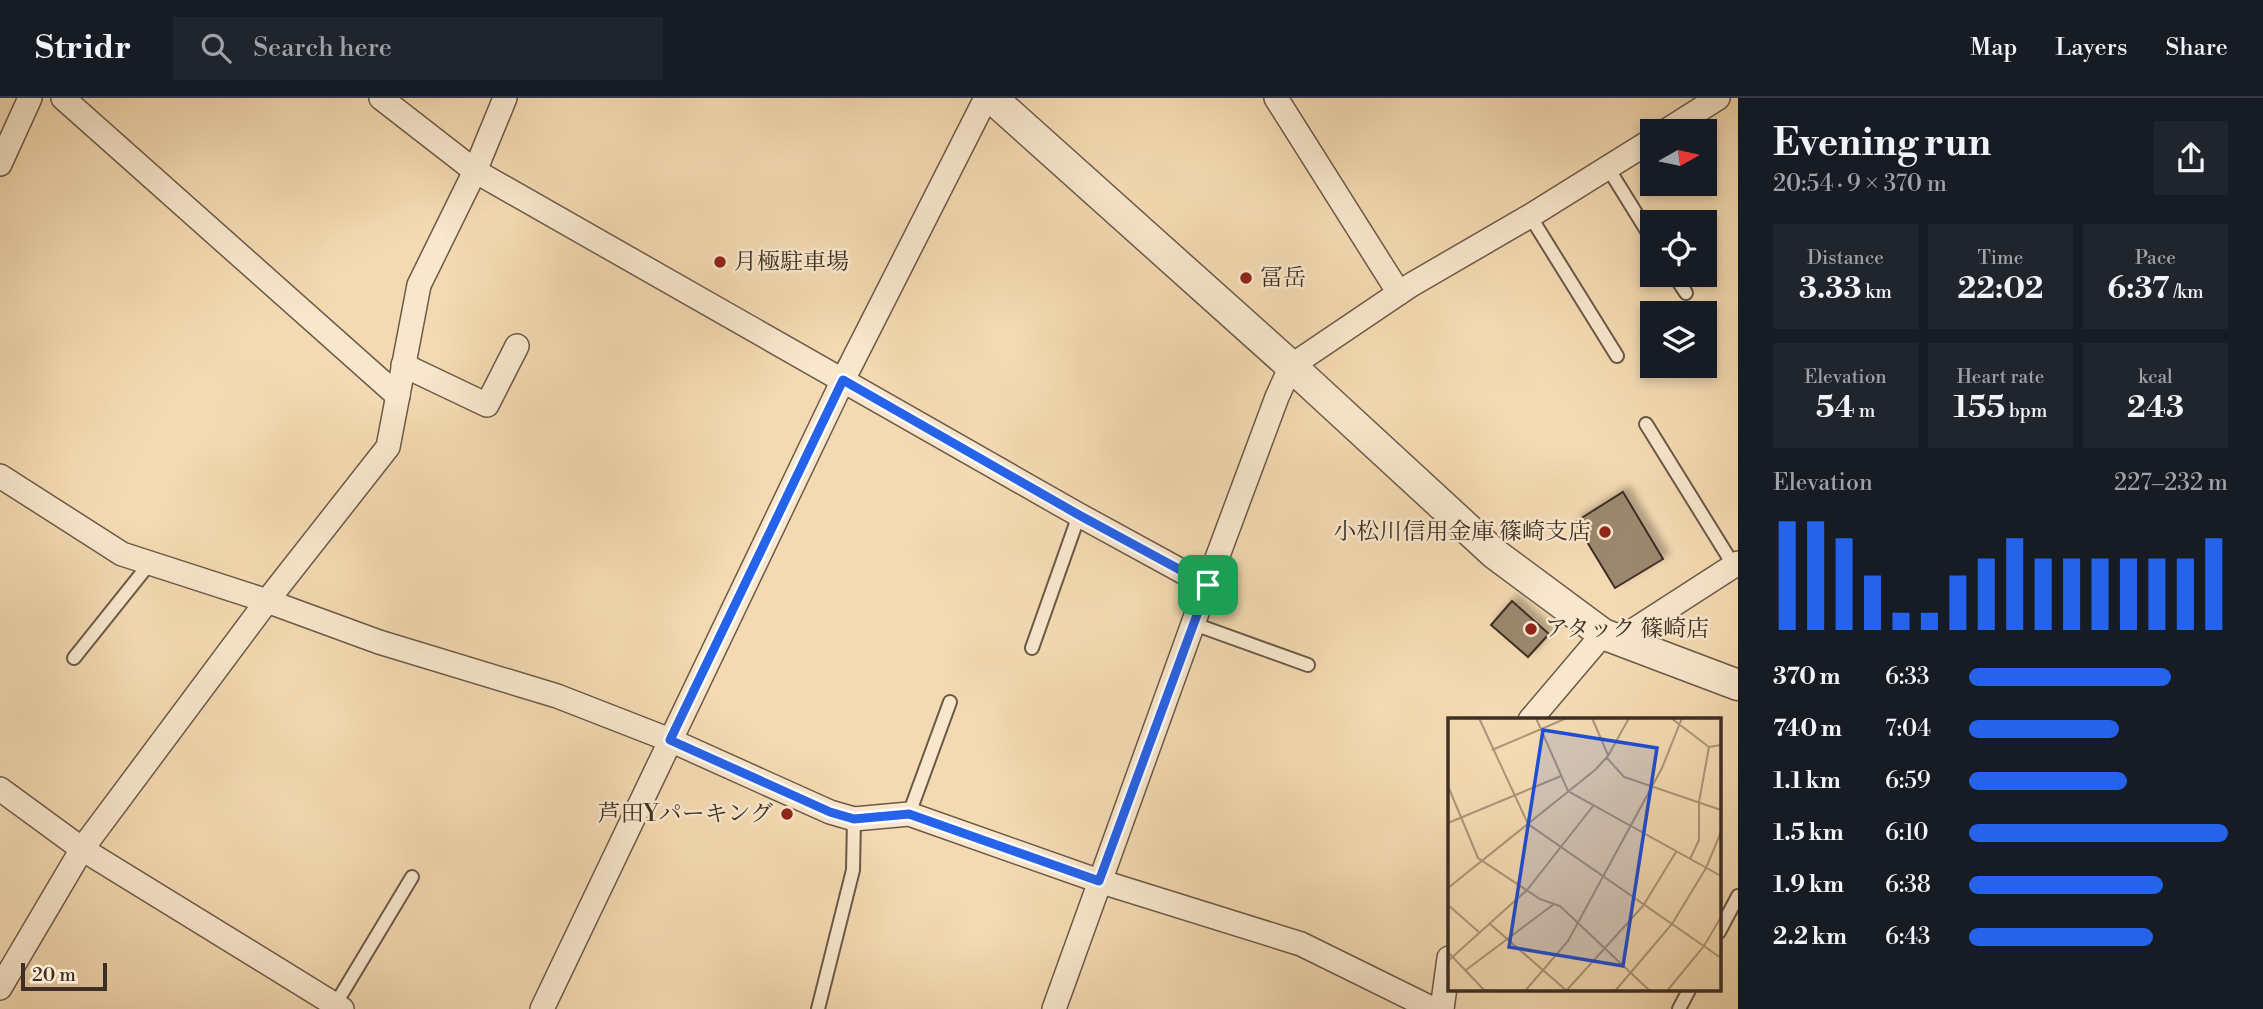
<!DOCTYPE html>
<html lang="en">
<head>
<meta charset="utf-8">
<style>
  :root { --surface:#171b24; --page:#20242c; --text:#f1f3f6; --muted:#9ea1a6; --line:#363941; --accent:#2563eb }
  body { margin:0; font-family:"Libre Bodoni","Noto Serif JP",serif; background:var(--page); color:var(--text); height:100vh; display:flex; flex-direction:column; font-size:26px; white-space:nowrap }
  * { box-sizing:border-box; margin:0 }
  p { font-size:23px; color:var(--muted) }
  .icon { flex:none; width:38px; height:38px; fill:none; stroke:currentColor; stroke-width:2; stroke-linecap:round; stroke-linejoin:round }
  .map { position:relative; flex:1; overflow:hidden }
  .drawer { display:flex; flex-direction:column; background:var(--surface); width:525px }
  .drawer>* { flex:none }
  .needle { width:46px; rotate:81deg }
  .fabs { position:absolute; left:1640px; top:21px; display:grid; gap:14px }
  .fabs a { display:grid; place-items:center; width:77px; height:77px; border-radius:0px; background:var(--surface); box-shadow:0 4px 10px #0003; font-size:35px }
  .scale { position:absolute; left:21px; bottom:18px; width:86px; box-sizing:border-box; padding-left:7px; border:4px solid #3d2f25; border-top:0; font-size:19px; line-height:24px; white-space:nowrap; color:#3d2f25; -webkit-text-stroke:5px #f8e7cd; paint-order:stroke }
  .pin { position:absolute; display:grid; place-items:center; width:60px; height:60px; color:#fff; margin:-30px; border-radius:14px; box-shadow:0 4px 10px #0006 }
  .round { display:grid; place-items:center; flex:none; width:74px; height:74px; border-radius:0px; background:var(--page) }
  .overview { display:flex; align-items:center; justify-content:space-between; height:119px; padding:0 35px }
  h1 { font-size:38px; font-weight:800; line-height:52px }
  .stats { display:grid; grid-template-columns:repeat(3,1fr); gap:10px; height:119px; padding:7px 35px }
  .stats div { display:grid; align-content:center; border-radius:0px; background:var(--page); text-align:center }
  .stats b { font-size:30px; font-weight:800 }
  .stats small { font-size:19px; font-weight:400 }
  .stats p { font-size:19px }
  .chart { height:196px; padding:14px 35px }
  .chart p { display:flex; justify-content:space-between }
  .chart svg { width:100%; height:126px; margin-top:7px; stroke:var(--accent); stroke-width:6 }
  ul { padding:0 35px; list-style:none; font-size:23px }
  li { display:grid; grid-template-columns:112px 84px 1fr; align-items:center; height:52px }
  li i { height:18px; border-radius:9px; background:var(--accent) }
  header { display:flex; align-items:center; gap:42px; box-sizing:border-box; height:98px; padding:0 35px; background:var(--surface); border-bottom:2px solid var(--line) }
  header strong { font-size:33px }
  nav { display:flex; gap:38px; margin-inline-start:auto; font-size:24px }
  .search { width:490px; height:63px; background:var(--page); display:flex; align-items:center; gap:18px; box-sizing:border-box; padding:0 24px; border-radius:0px; color:var(--muted); font-size:26px }
  main { display:flex; flex:1; min-height:0 }
  .map>svg:first-child { display:block }
  .building { fill:#9c886e; stroke:#3d2f25; stroke-width:2; filter:url(#shadow) }
  .lines { fill:none; stroke-linecap:round; stroke-linejoin:round }
  .service-casing { stroke:#6b5a48; stroke-width:16 }
  .minor-casing { stroke:#6b5a48; stroke-width:26 }
  .tertiary-casing { stroke:#6b5a48; stroke-width:33 }
  .service { stroke:#f8e7cd; stroke-width:12 }
  .minor { stroke:#f8e7cd; stroke-width:23 }
  .tertiary { stroke:#f8e7cd; stroke-width:30 }
  .route-casing { stroke:#fff; stroke-width:14 }
  .route { stroke:#2563eb; stroke-width:9 }
  .poi-dot { fill:#8f2418; stroke:#f8e7cd; stroke-width:2.5 }
  .labels { text-anchor:middle; dominant-baseline:central; stroke-width:5; stroke-linejoin:round; paint-order:stroke }
  .poi-label { font-size:23px; fill:#3d2f25; stroke:#f8e7cd; text-anchor:start }
  .inset-road { fill:none; stroke:#ab967a; stroke-width:2 }
  .view { fill:#1d4ed8; fill-opacity:0.15; stroke:#1d4ed8; stroke-width:3.5 }
  .inset-edge { fill:none; stroke:#3d2f25; stroke-width:3.5 }
</style>
</head>
<body>
<header>
<strong>Stridr</strong>
<div class="search"><svg class="icon" aria-label="search" viewBox="0 0 24 24"><circle cx="10" cy="10" r="6"/><path d="M15 15l6 6"/></svg>Search here</div>
<nav><a>Map</a><a>Layers</a><a>Share</a></nav>
</header>
<main>
<div class="map">
<svg width="1738" height="911" viewBox="0 0 1738 911">
  <defs>
    <filter id="shadow"><feDropShadow dx="6" dy="-6" stdDeviation="3.5" flood-color="#0004"/></filter>
  </defs>
  <rect width="100%" height="100%" fill="#f4dab2"/>
  <filter id="stains"><feTurbulence type="fractalNoise" baseFrequency=".00286" numOctaves="4"/><feColorMatrix values="0 0 0 0 .2 0 0 0 0 .09 0 0 0 0 .02 0 0 0 .5 -.17"/></filter>
  <radialGradient id="worn" r=".72"><stop offset=".6" stop-color="#630" stop-opacity="0"/><stop offset="1" stop-color="#630" stop-opacity=".3"/></radialGradient>
  <g class="building">
    <path d="M1623,394L1663,461L1615,490L1575,424Z"/>
    <path d="M1512,503L1549,536L1528,559L1491,527Z"/>
  </g>
  <g class="lines">
    <defs>
      <g id="service">
        <path d="M1608,70L1652,141"/>
        <path d="M1530,118L1617,258"/>
        <path d="M1674,177L1686,195"/>
        <path d="M1646,326L1734,468"/>
        <path d="M1194,526L1308,567"/>
        <path d="M1032,550L1079,417"/>
        <path d="M74,560L150,465"/>
        <path d="M909,716L950,604"/>
        <path d="M1719,834L1738,798"/>
        <path d="M335,907L412,779"/>
        <path d="M818,911L853,772L854,721"/>
        <path d="M1679,911L1689,892"/>
      </g>
      <g id="minor">
        <path d="M63,0L398,298"/>
        <path d="M381,0L475,73L1079,417L1207,487"/>
        <path d="M1276,0L1399,195"/>
        <path d="M1666,33L1718,0"/>
        <path d="M0,66L30,0"/>
        <path d="M403,267L487,307L517,248"/>
        <path d="M0,378L122,456L267,503L379,544L557,598L670,642L830,714L854,721L909,716L1099,783L1301,846L1433,911"/>
        <path d="M1617,543L1738,465"/>
        <path d="M1530,622L1603,536"/>
        <path d="M0,691L82,751L342,911"/>
        <path d="M0,890L82,751L267,503L388,349L419,187L475,73L505,0"/>
        <path d="M542,911L843,282L986,0"/>
        <path d="M1054,911L1207,487L1277,299L1291,268L1411,187L1530,118L1652,42"/>
        <path d="M1442,911L1449,860"/>
      </g>
      <path id="tertiary" d="M992,0L1291,268L1495,456L1603,536L1738,587"/>
    </defs>
    <use href="#service" class="service-casing"/>
    <use href="#minor" class="minor-casing"/>
    <use href="#tertiary" class="tertiary-casing"/>
    <use href="#service" class="service"/>
    <use href="#minor" class="minor"/>
    <use href="#tertiary" class="tertiary"/>
  </g>
  <g class="lines">
    <defs>
      <path id="route" d="M843,282L1079,417L1208,487L1099,783L909,716L854,721L830,714L670,642Z"/>
    </defs>
    <use href="#route" class="route-casing"/>
    <use href="#route" class="route"/>
  </g>
  <g class="poi-dot">
    <circle cx="720" cy="164" r="7"/>
    <circle cx="1246" cy="180" r="7"/>
    <circle cx="1605" cy="434" r="7"/>
    <circle cx="1531" cy="531" r="7"/>
    <circle cx="787" cy="716" r="7"/>
  </g>
  <g class="labels">
    <g class="poi-label">
      <text x="734" y="164">月極駐車場</text>
      <text x="1260" y="180">冨岳</text>
      <text x="1591" y="434" text-anchor="end">小松川信用金庫 篠崎支店</text>
      <text x="1545" y="531">アタック 篠崎店</text>
      <text x="773" y="716" text-anchor="end">芦田Yパーキング</text>
    </g>
  </g>
  <g transform="translate(1448 620)">
    <rect width="273" height="273" fill="#f4dab2"/>
    <path class="inset-road" d="M31,0L80,106L273,240M88,0L120,73L273,158M144,0L160,37M223,0L261,29L273,27M44,32L119,0M159,40L176,59L273,92M0,68L30,140L92,181L112,188L202,273M0,105L113,58M242,141L251,122V84L261,29M0,170L147,52L160,38L181,0M0,187L32,215M42,206L119,273M0,234L36,272L47,273M0,243L79,172L145,88M18,252L106,186M77,273L120,223L214,50L234,0M118,273L195,188L228,134M167,273L224,206L258,150L273,114M219,273L256,228L273,199"/>
    <path class="view" d="M95,12L209,30L175,248L61,229Z"/>
    <rect width="273" height="273" class="inset-edge"/>
  </g>
  <rect width="100%" height="100%" filter="url(#stains)"/>
  <rect width="100%" height="100%" fill="url(#worn)"/>
</svg>
<div class="fabs">
<a><svg class="needle" viewBox="-14 -14 28 28"><path d="M0-13l5 13h-10z" fill="#e53935"/><path d="M0 13l5-13h-10z" fill="#9ea1a6"/></svg></a>
<a><svg class="icon" aria-label="locate" viewBox="0 0 24 24"><circle cx="12" cy="12" r="6"/><path d="M12 2v4M12 18v4M2 12h4M18 12h4"/></svg></a>
<a><svg class="icon" aria-label="layers" viewBox="0 0 24 24"><path d="M12 4l9 5-9 5-9-5zM3 14l9 5 9-5"/></svg></a>
</div>
<div class="scale">20 m</div>
<div class="pin" style="left:1208px;top:487px;background:#1e9e55"><svg class="icon" aria-label="arrive" viewBox="0 0 24 24"><path d="M6 21V4h12l-3 4 3 4H6"/></svg></div>
</div>
<section class="drawer">
<div class="overview"><div><h1>Evening run</h1><p>20:54 · 9 × 370 m</p></div><a class="round"><svg class="icon" aria-label="share" viewBox="0 0 24 24"><path d="M12 15V3M7 8l5-5 5 5M5 13v7h14v-7"/></svg></a></div>
<div class="stats">
<div><p>Distance</p><b>3.33<small> km</small></b></div>
<div><p>Time</p><b>22:02</b></div>
<div><p>Pace</p><b>6:37<small> /km</small></b></div>
</div>
<div class="stats">
<div><p>Elevation</p><b>54<small> m</small></b></div>
<div><p>Heart rate</p><b>155<small> bpm</small></b></div>
<div><p>kcal</p><b>243</b></div>
</div>
<div class="chart"><p><span>Elevation</span>227–232 m</p>
<svg viewBox="0 0 160 44" preserveAspectRatio="none"><path d="M5 44V6M15 44V6M25 44V12M35 44V25M45 44V38M55 44V38M65 44V25M75 44V19M85 44V12M95 44V19M105 44V19M115 44V19M125 44V19M135 44V19M145 44V19M155 44V12"/></svg>
</div>
<ul>
<li><b>370 m</b>6:33<i style="width:78%"></i></li>
<li><b>740 m</b>7:04<i style="width:58%"></i></li>
<li><b>1.1 km</b>6:59<i style="width:61%"></i></li>
<li><b>1.5 km</b>6:10<i style="width:100%"></i></li>
<li><b>1.9 km</b>6:38<i style="width:75%"></i></li>
<li><b>2.2 km</b>6:43<i style="width:71%"></i></li>
</ul>
</section>
</main>
</body>
</html>
